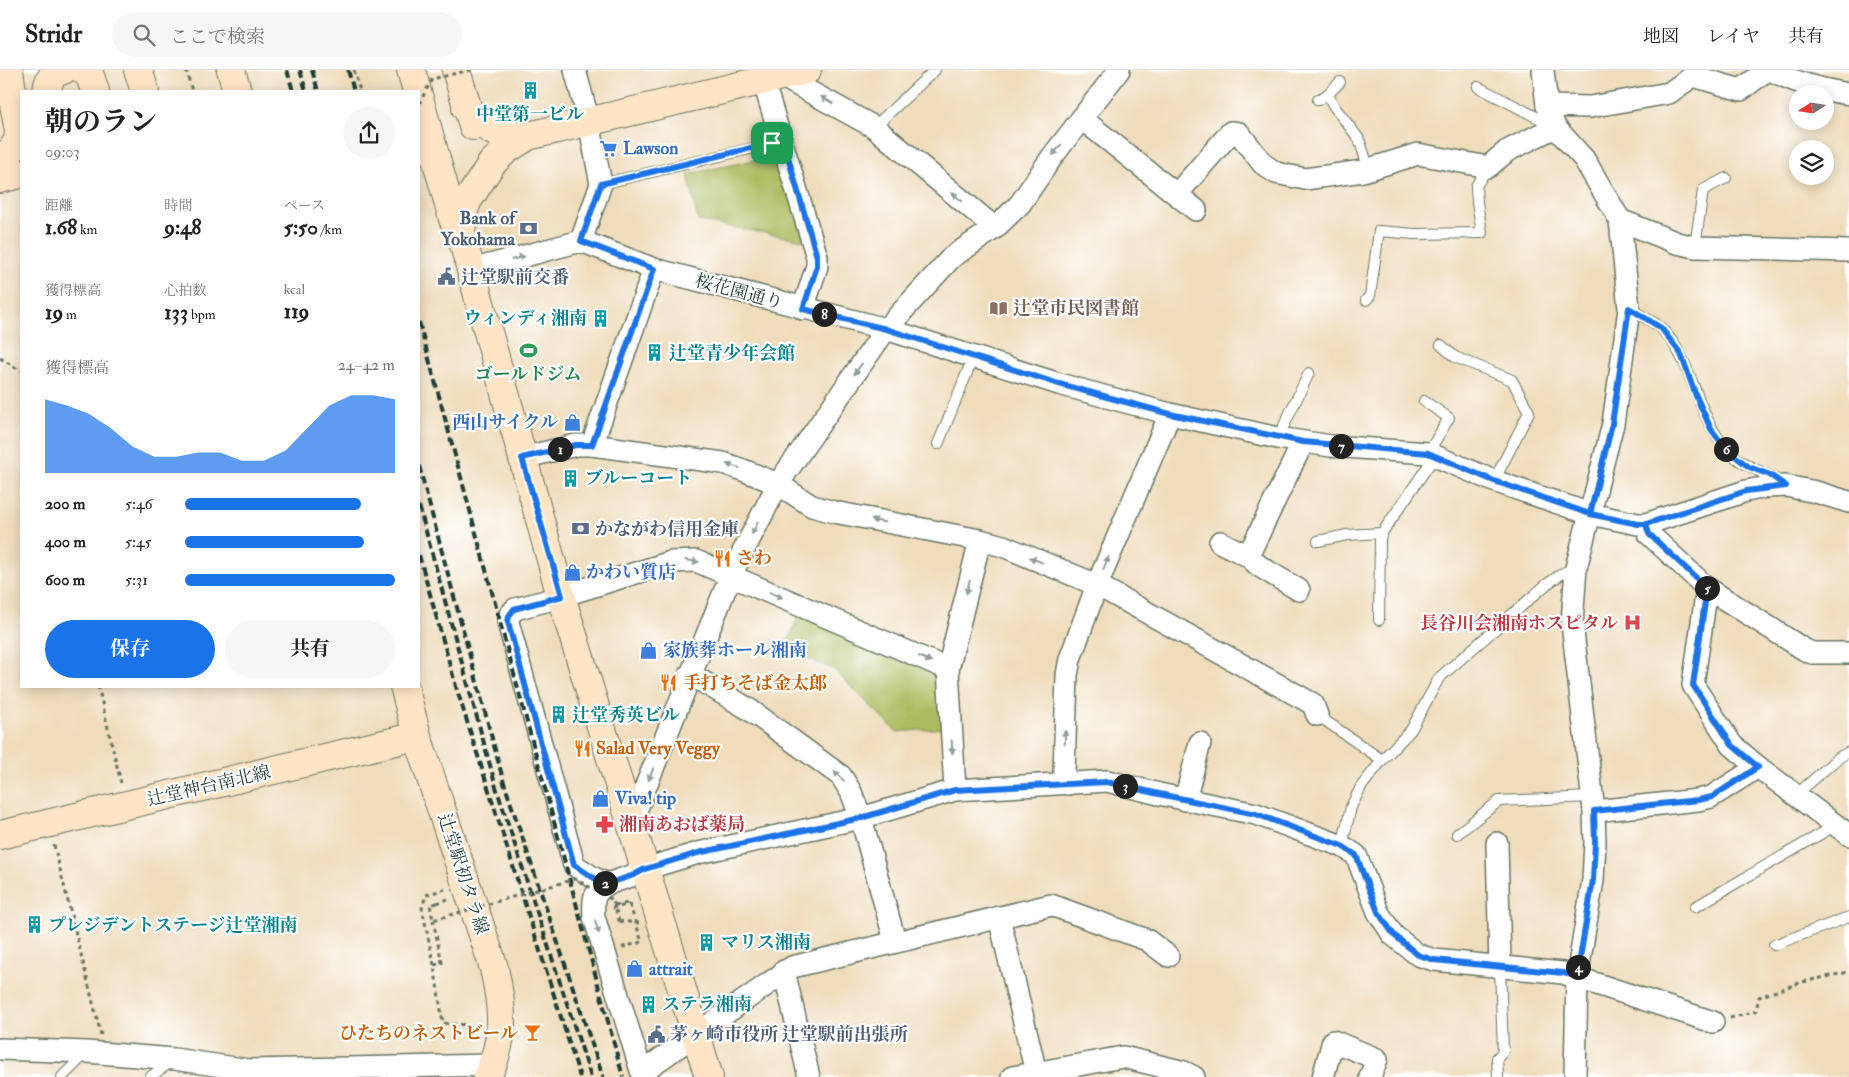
<!DOCTYPE html>
<html lang="ja">
<head>
<meta charset="utf-8">
<style>
  :root { --surface:#fff; --page:#f6f6f6; --text:#222; --muted:#767676; --line:#e0e0e0; --accent:#1a73e8 }
  body { margin:0; font-family:"IM FELL Double Pica","Noto Serif JP",serif; background:var(--page); color:var(--text); height:100vh; display:flex; flex-direction:column; font-size:19px; white-space:nowrap }
  * { box-sizing:border-box; margin:0 }
  p { font-size:16px; color:var(--muted) }
  .icon { flex:none; width:28px; height:28px; fill:none; stroke:currentColor; stroke-width:2; stroke-linecap:round; stroke-linejoin:round }
  .map { position:relative; flex:1; overflow:hidden }
  .panel { position:absolute; left:20px; top:20px; width:400px; height:598px; display:flex; flex-direction:column; background:var(--surface); border-radius:0px; box-shadow:0 2px 12px #0003 }
  .panel>* { flex:none }
  .needle { width:32px; rotate:258deg }
  .tools { position:absolute; left:1789px; top:15px; display:grid; gap:10px }
  .tools a { display:grid; place-items:center; width:45px; height:45px; border-radius:50%; background:var(--surface); box-shadow:0 2px 12px #0003; font-size:25px }
  .pin { position:absolute; display:grid; place-items:center; width:42px; height:42px; color:#fff; margin:-21px; border-radius:10px; box-shadow:0 2px 8px #0006 }
  .km { position:absolute; width:25px; height:25px; margin:-12px; border-radius:50%; background:#222; color:#fff; font-size:14px; line-height:25px; text-align:center }
  .round { display:grid; place-items:center; flex:none; width:52px; height:52px; border-radius:26px; background:var(--page) }
  .overview { display:flex; align-items:center; justify-content:space-between; height:85px; padding:0 25px }
  h1 { font-size:28px; font-weight:700; line-height:38px }
  .metrics { display:grid; grid-template-columns:repeat(3,1fr); gap:8px; height:85px; padding:5px 25px }
  .metrics div { display:grid; align-content:center }
  .metrics b { font-size:21px; font-weight:700 }
  .metrics small { font-size:14px; font-weight:400 }
  .metrics p { font-size:14px }
  .chart { height:140px; padding:10px 25px }
  .chart p { display:flex; justify-content:space-between }
  .chart svg { width:100%; height:90px; margin-top:5px; fill:var(--accent); opacity:.7 }
  .button { display:flex; gap:10px; margin-top:auto; padding:10px 25px }
  .button a { flex:1; height:58px; border-radius:30px; background:var(--accent); color:#fff; font-size:20px; font-weight:700; line-height:58px; text-align:center }
  .button a+a { background:var(--page); color:var(--text) }
  ul { padding:0 25px; list-style:none; font-size:16px }
  li { display:grid; grid-template-columns:80px 60px 1fr; align-items:center; height:38px }
  li i { height:12px; border-radius:6px; background:var(--accent) }
  header { display:flex; align-items:center; gap:30px; box-sizing:border-box; height:70px; padding:0 25px; background:var(--surface); border-bottom:1px solid var(--line) }
  header strong { font-size:24px }
  nav { display:flex; gap:28px; margin-inline-start:auto; font-size:18px }
  .search { width:350px; height:45px; background:var(--page); display:flex; align-items:center; gap:12px; box-sizing:border-box; padding:0 18px; border-radius:28px; color:var(--muted); font-size:19px }
  .map>svg:first-child { display:block }
  .green { fill:#acbb5e; stroke:#667c49 }
  .lines { fill:none; stroke-linecap:round; stroke-linejoin:round }
  .lane-casing { stroke:#687563; stroke-width:12 }
  .street-casing { stroke:#687563; stroke-width:24 }
  .secondary-casing { stroke:#687563; stroke-width:30 }
  .path { stroke:#687563; stroke-width:3; stroke-dasharray:4 4; stroke-linecap:butt }
  .lane { stroke:#fff; stroke-width:10 }
  .street { stroke:#fff; stroke-width:21 }
  .secondary { stroke:#ffe4c6; stroke-width:28 }
  .rail { stroke:#1f3d34; stroke-width:4; stroke-dasharray:8 4; stroke-linecap:butt }
  .path-bridge { stroke:#687563; stroke-width:3; stroke-dasharray:4 4; stroke-linecap:butt }
  .oneway { fill:#8f9e9a }
  .route-casing { stroke:#fff; stroke-width:10 }
  .route { stroke:#1a73e8; stroke-width:6 }
  .labels { text-anchor:middle; dominant-baseline:central; stroke-width:4.5; stroke-linejoin:round; paint-order:stroke }
  .culture-label { font-size:18px; font-weight:bold; fill:#0d838f; stroke:#fff; text-anchor:start }
  .shop-label { font-size:18px; font-weight:bold; fill:#366cbe; stroke:#fff; text-anchor:start }
  .service-label { font-size:18px; font-weight:bold; fill:#4e5e75; stroke:#fff; text-anchor:start }
  .street-label { font-size:18px; fill:#1f3d34; stroke:#fff }
  .education-label { font-size:18px; font-weight:bold; fill:#785e54; stroke:#fff; text-anchor:start }
  .leisure-label { font-size:18px; font-weight:bold; fill:#27864d; stroke:#fff }
  .food-label { font-size:18px; font-weight:bold; fill:#c56008; stroke:#fff; text-anchor:start }
  .health-label { font-size:18px; font-weight:bold; fill:#be3a42; stroke:#fff; text-anchor:end }
</style>
</head>
<body>
<header>
<strong>Stridr</strong>
<div class="search"><svg class="icon" aria-label="search" viewBox="0 0 24 24"><circle cx="10" cy="10" r="6"/><path d="M15 15l6 6"/></svg>ここで検索</div>
<nav><a>地図</a><a>レイヤ</a><a>共有</a></nav>
</header>
<div class="map">
<svg width="1849" height="1007" viewBox="0 0 1849 1007">
  <rect width="100%" height="100%" fill="#fff"/>
  <filter id="ink" filterUnits="userSpaceOnUse"><feTurbulence type="fractalNoise" baseFrequency=".02" numOctaves="2"/><feDisplacementMap in="SourceGraphic" scale="10" xChannelSelector="R" yChannelSelector="G"/><feConvolveMatrix kernelMatrix="1 2 1 2 8 2 1 2 1" color-interpolation-filters="sRGB"/></filter>
  <filter id="wash" filterUnits="userSpaceOnUse"><feTurbulence type="fractalNoise" baseFrequency=".0096" numOctaves="4" result="noise"/><feDisplacementMap in="SourceGraphic" scale="20" xChannelSelector="R" yChannelSelector="G"/><feGaussianBlur stdDeviation="1.12" result="paint"/><feColorMatrix in="noise" values="0 0 0 0 0 0 0 0 0 0 0 0 0 0 0 0 0 1.4 0 .05"/><feComposite in="paint" operator="in"/></filter>
  <g filter="url(#wash)">
    <rect width="100%" height="100%" fill="#efdcbb"/>
    <g class="green">
      <path d="M778,85L804,170L698,151L688,104Z"/>
      <path d="M800,542L941,603L945,658L897,662L833,599L785,579Z"/>
    </g>
  </g>
  <g filter="url(#ink)">
    <g class="lines">
      <defs>
        <g id="lane">
          <path d="M1478,17L1552,55"/>
          <path d="M1328,24L1340,12"/>
          <path d="M1318,30L1328,24L1333,35L1359,69L1369,99"/>
          <path d="M874,57L935,0"/>
          <path d="M601,114L783,71"/>
          <path d="M1695,177L1703,120L1726,108"/>
          <path d="M1366,230L1370,226L1379,161L1415,164L1482,163L1477,132L1476,116L1488,97"/>
          <path d="M1629,239C1639,245 1653,250 1662,259C1694,292 1695,342 1725,377C1740,396 1764,401 1783,414"/>
          <path d="M1441,275L1455,287L1512,310L1529,342L1494,411"/>
          <path d="M1424,331L1449,348L1428,383"/>
          <path d="M1278,368L1309,303"/>
          <path d="M938,374L973,288"/>
          <path d="M1318,471L1347,465L1382,463"/>
          <path d="M1379,550L1380,469L1382,463L1435,386"/>
          <path d="M1317,645L1382,690"/>
          <path d="M1797,724L1838,688L1849,682"/>
          <path d="M1457,764L1499,731L1592,727"/>
          <path d="M1342,776L1351,737L1361,717L1382,690L1411,660L1439,608L1547,514L1563,503L1576,498"/>
          <path d="M1695,837L1836,755"/>
          <path d="M1774,875L1849,847"/>
          <path d="M62,1007L86,983"/>
          <path d="M150,1007L172,991"/>
          <path d="M1498,1007L1497,988L1503,982L1500,897"/>
        </g>
        <g id="street">
          <path d="M575,0L589,52L601,114L581,171"/>
          <path d="M1543,0L1547,36L1555,57L1584,89L1620,150L1629,239L1613,354L1576,498L1572,553L1594,741L1595,773L1593,810L1577,907L1575,1007"/>
          <path d="M1770,0C1799,14 1818,19 1849,24"/>
          <path d="M781,6L874,57L995,158"/>
          <path d="M763,10L817,187V196L803,239"/>
          <path d="M1547,36L1590,37L1669,23L1693,6L1741,20L1767,0"/>
          <path d="M1082,49L1196,140"/>
          <path d="M1177,124L1231,62L1239,63L1263,94L1276,103L1305,109L1363,101L1418,84L1488,97L1507,81L1555,57"/>
          <path d="M1620,150L1677,173L1695,177L1849,181"/>
          <path d="M471,200L581,171L654,199L886,259L1059,314L1170,344L1278,368L1331,376L1428,383L1494,411L1590,444L1638,454H1646L1746,421L1767,417L1786,416L1816,422L1849,432"/>
          <path d="M592,375L654,199"/>
          <path d="M522,388L576,375H592L723,393L743,400L778,414L812,436L834,442L980,470L1003,476L1097,515L1313,634L1317,645"/>
          <path d="M1646,454L1649,464L1707,518L1805,580L1812,583H1849"/>
          <path d="M1220,472L1248,486L1259,496L1299,520"/>
          <path d="M1248,486L1303,372"/>
          <path d="M1707,518L1693,615L1732,675L1758,697L1849,765"/>
          <path d="M948,599L696,491L671,492L549,530L515,539L509,546L508,552L574,795L594,808L607,814L634,805L645,799L698,783L861,748L955,720L1107,711L1159,724L1256,744L1342,776L1356,785L1378,842L1393,865L1418,885L1434,890L1563,903L1713,952"/>
          <path d="M690,604L750,640L841,706L851,722L861,748L895,871"/>
          <path d="M1068,714L1064,704L1067,605L1070,589L1097,515L1170,344"/>
          <path d="M955,720L948,599L980,470"/>
          <path d="M1185,730L1200,673"/>
          <path d="M1594,741L1698,730L1711,727L1758,697"/>
          <path d="M631,753L731,505L778,414L886,259L952,187L995,158L1020,134L1052,87L1119,0"/>
          <path d="M1497,773L1500,897"/>
          <path d="M607,814C592,825 593,829 594,847L643,1007"/>
          <path d="M999,847L1037,1007"/>
          <path d="M784,901L809,1007"/>
          <path d="M0,979L87,982L174,989L249,1000L493,995"/>
          <path d="M642,1002L792,897L1051,835L1147,870L1168,886"/>
          <path d="M1012,1007L1123,987L1184,1002L1194,1007"/>
          <path d="M1323,1007L1333,971L1377,989L1370,1007"/>
        </g>
        <g id="secondary">
          <path d="M83,0L90,6L95,21"/>
          <path d="M138,0L145,21"/>
          <path d="M231,0L237,21"/>
          <path d="M411,0L417,21"/>
          <path d="M456,0L473,56"/>
          <path d="M47,21C48,10 52,3 63,0"/>
          <path d="M419,28L453,149L461,164L561,526L709,1007"/>
          <path d="M466,38C490,62 493,66 528,66L807,0"/>
          <path d="M5,89L18,71L19,61L13,29L9,0"/>
          <path d="M0,109L21,104"/>
          <path d="M461,164L463,142L468,130L492,93L506,80L528,66"/>
          <path d="M404,616L417,666L494,898C503,939 506,968 487,1007"/>
          <path d="M0,765L417,666"/>
        </g>
      </defs>
      <use href="#lane" class="lane-casing"/>
      <use href="#street" class="street-casing"/>
      <use href="#secondary" class="secondary-casing"/>
      <g class="path">
        <path d="M186,0L192,21"/>
        <path d="M354,0L360,21"/>
        <path d="M0,288L21,301"/>
        <path d="M98,616L121,713"/>
        <path d="M54,775L101,965"/>
        <path d="M437,833L448,829"/>
        <path d="M612,838L632,834"/>
        <path d="M433,850L442,893L434,895L443,953L466,955"/>
        <path d="M619,851L639,853"/>
        <path d="M434,895L422,838L426,825L445,819"/>
        <path d="M1730,948L1756,941L1759,927L1802,912L1849,902"/>
      </g>
      <use href="#lane" class="lane"/>
      <use href="#street" class="street"/>
      <use href="#secondary" class="secondary"/>
      <g class="rail">
        <path d="M287,0L293,21"/>
        <path d="M300,0L306,21"/>
        <path d="M312,0L318,21"/>
        <path d="M348,0L354,21"/>
        <path d="M419,252L623,1007"/>
        <path d="M419,396L504,713L603,1007"/>
        <path d="M419,436L496,717L591,1007"/>
        <path d="M419,485L457,620L580,1007"/>
      </g>
      <g class="path-bridge">
        <path d="M419,34L432,9L471,0"/>
        <path d="M437,833L430,835L433,850L575,809L613,830L619,851"/>
        <path d="M615,835L629,833L642,872L620,878"/>
      </g>
    </g>
    <defs><path id="oneway-solid" d="M-6-.8H1V-3.2L6.5 0L1 3.2V.8H-6Z" transform="scale(1.25)"/></defs>
    <g class="oneway">
      <use href="#oneway-solid" transform="translate(827 30) rotate(-150)"/>
      <use href="#oneway-solid" transform="translate(1057 80) rotate(129)"/>
      <use href="#oneway-solid" transform="translate(957 127) rotate(-141)"/>
      <use href="#oneway-solid" transform="translate(518 188) rotate(-15)"/>
      <use href="#oneway-solid" transform="translate(858 299) rotate(125)"/>
      <use href="#oneway-solid" transform="translate(733 396) rotate(-163)"/>
      <use href="#oneway-solid" transform="translate(878 451) rotate(-169)"/>
      <use href="#oneway-solid" transform="translate(755 458) rotate(117)"/>
      <use href="#oneway-solid" transform="translate(1036 490) rotate(-157)"/>
      <use href="#oneway-solid" transform="translate(692 491) rotate(8)"/>
      <use href="#oneway-solid" transform="translate(1106 493) rotate(-67)"/>
      <use href="#oneway-solid" transform="translate(968 517) rotate(104)"/>
      <use href="#oneway-solid" transform="translate(776 525) rotate(24)"/>
      <use href="#oneway-solid" transform="translate(925 589) rotate(24)"/>
      <use href="#oneway-solid" transform="translate(1065 667) rotate(-88)"/>
      <use href="#oneway-solid" transform="translate(952 677) rotate(87)"/>
      <use href="#oneway-solid" transform="translate(651 704) rotate(112)"/>
      <use href="#oneway-solid" transform="translate(839 706) rotate(-135)"/>
      <use href="#oneway-solid" transform="translate(597 857) rotate(73)"/>
    </g>
  </g>
  <g class="lines" filter="url(#ink)">
    <defs>
      <path id="route" d="M772,73L601,114L581,171L654,199L592,375H576L522,388L562,526L514,539L509,546L508,552L574,795L594,808L607,814L634,805L645,799L698,783L861,748L955,720L1107,712L1159,724L1256,744L1342,776L1356,785L1378,842L1394,865L1418,885L1434,890L1563,903L1577,906L1593,810L1595,773L1594,741L1698,730L1712,727L1758,697L1732,675L1693,615L1707,518L1649,464L1646,454H1638L1590,444L1612,354L1629,238L1661,258L1681,284L1696,326L1711,359L1726,379L1749,397L1770,405L1786,416L1746,421L1646,454H1638L1590,444L1494,411L1428,383L1303,372L1170,344L1059,314L886,259L803,239L817,196V187L783,70L772,73"/>
    </defs>
    <use href="#route" class="route-casing"/>
    <use href="#route" class="route"/>
  </g>
  <defs>
    <symbol id="building-bare" viewBox="-9 -9 18 18"><path d="M-4-6H4V6H1V3H-1V6H-4ZM-2.5-4.3h1.7v1.8h-1.7ZM.8-4.3h1.7v1.8H.8ZM-2.5-1h1.7V.8h-1.7ZM.8-1h1.7V.8H.8Z" fill="#0f9aa8" stroke="#fff" stroke-width="2.5" paint-order="stroke"/></symbol>
    <symbol id="supermarket-bare" viewBox="-9 -9 18 18"><path d="M-6-5.5h2.5l.6 2H6L4.5 2H-2.5L-4.4-4H-6ZM-1.5 3.2a1.3 1.3 0 1 0 .1 0ZM3 3.2a1.3 1.3 0 1 0 .1 0Z" fill="#3f7fe0" stroke="#fff" stroke-width="2.5" paint-order="stroke"/></symbol>
    <symbol id="bank-bare" viewBox="-9 -9 18 18"><path d="M-6-4H6V4H-6ZM0-2.3a2.3 2.3 0 1 0 0 4.6a2.3 2.3 0 1 0 0-4.6Z" fill="#5c6f8a" stroke="#fff" stroke-width="2.5" paint-order="stroke"/></symbol>
    <symbol id="civic-bare" viewBox="-9 -9 18 18"><path d="M-.6-6.5H3V-4.5H.6V-3L4-1V1h2V6H-6V1h2V-1L-.6-3ZM-1.2 2.5V6h2.4V2.5Z" fill="#5c6f8a" stroke="#fff" stroke-width="2.5" paint-order="stroke"/></symbol>
    <symbol id="library-bare" viewBox="-9 -9 18 18"><path d="M-6-4Q-3-5.5-.7-3.5V5Q-3 3-6 4ZM6-4Q3-5.5 .7-3.5V5Q3 3 6 4Z" fill="#8d6e63" stroke="#fff" stroke-width="2.5" paint-order="stroke"/></symbol>
    <symbol id="stadium-bare" viewBox="-9 -9 18 18"><path d="M0-5a6.5 5 0 1 0 0 10a6.5 5 0 1 0 0-10ZM-3.5-1.8h7v3.6h-7Z" fill="#2e9e5b" stroke="#fff" stroke-width="2.5" paint-order="stroke"/></symbol>
    <symbol id="shop-bare" viewBox="-9 -9 18 18"><path d="M-5-2.5h2.3a2.7 3.5 0 0 1 5.4 0H5L5.5 6h-11ZM-1.5-2.5h3a1.5 2.3 0 0 0-3 0Z" fill="#3f7fe0" stroke="#fff" stroke-width="2.5" paint-order="stroke"/></symbol>
    <symbol id="restaurant-bare" viewBox="-9 -9 18 18"><path d="M-5-6h1v4h1v-4h1v4h1v-4h1v5L-1.5 .5V6h-2V.5L-5-1ZM5-6V6H3V1.5H1.5Q1.5-4 5-6Z" fill="#e8710a" stroke="#fff" stroke-width="2.5" paint-order="stroke"/></symbol>
    <symbol id="hospital-bare" viewBox="-9 -9 18 18"><path d="M-5-5h3v3.5h4V-5h3V5h-3V1.5h-4V5h-3Z" fill="#e0444e" stroke="#fff" stroke-width="2.5" paint-order="stroke"/></symbol>
    <symbol id="pharmacy-bare" viewBox="-9 -9 18 18"><path d="M-2-6h4v4h4v4h-4v4h-4v-4h-4v-4h4Z" fill="#e0444e" stroke="#fff" stroke-width="2.5" paint-order="stroke"/></symbol>
    <symbol id="bar-bare" viewBox="-9 -9 18 18"><path d="M-6-5H6L.8 .8V4.5H3.5V6h-7V4.5H-.8V.8Z" fill="#e8710a" stroke="#fff" stroke-width="2.5" paint-order="stroke"/></symbol>
  </defs>
  <g fill-rule="evenodd">
    <use href="#building-bare" x="518" y="8" width="25" height="25"/>
    <use href="#supermarket-bare" x="596" y="66" width="25" height="25"/>
    <use href="#bank-bare" x="516" y="146" width="25" height="25"/>
    <use href="#civic-bare" x="434" y="194" width="25" height="25"/>
    <use href="#library-bare" x="986" y="226" width="25" height="25"/>
    <use href="#building-bare" x="588" y="236" width="25" height="25"/>
    <use href="#stadium-bare" x="516" y="268" width="25" height="25"/>
    <use href="#building-bare" x="642" y="270" width="25" height="25"/>
    <use href="#shop-bare" x="560" y="340" width="25" height="25"/>
    <use href="#building-bare" x="558" y="396" width="25" height="25"/>
    <use href="#bank-bare" x="568" y="446" width="25" height="25"/>
    <use href="#restaurant-bare" x="710" y="476" width="25" height="25"/>
    <use href="#shop-bare" x="560" y="490" width="25" height="25"/>
    <use href="#hospital-bare" x="1620" y="540" width="25" height="25"/>
    <use href="#shop-bare" x="636" y="568" width="25" height="25"/>
    <use href="#restaurant-bare" x="656" y="600" width="25" height="25"/>
    <use href="#building-bare" x="546" y="632" width="25" height="25"/>
    <use href="#restaurant-bare" x="570" y="666" width="25" height="25"/>
    <use href="#shop-bare" x="588" y="716" width="25" height="25"/>
    <use href="#pharmacy-bare" x="592" y="742" width="25" height="25"/>
    <use href="#building-bare" x="22" y="842" width="25" height="25"/>
    <use href="#building-bare" x="694" y="860" width="25" height="25"/>
    <use href="#shop-bare" x="622" y="886" width="25" height="25"/>
    <use href="#building-bare" x="636" y="922" width="25" height="25"/>
    <use href="#bar-bare" x="520" y="950" width="25" height="25"/>
    <use href="#civic-bare" x="644" y="952" width="25" height="25"/>
  </g>
  <g class="labels">
    <g class="culture-label">
      <text x="530" y="44" text-anchor="middle">中堂第一ビル</text>
      <text x="587" y="248" text-anchor="end">ウィンディ湘南</text>
      <text x="669" y="283">辻堂青少年会館</text>
      <text x="585" y="408">ブルーコート</text>
      <text x="572" y="645">辻堂秀英ビル</text>
      <text x="48" y="855">プレジデントステージ辻堂湘南</text>
      <text x="721" y="872">マリス湘南</text>
      <text x="662" y="934">ステラ湘南</text>
    </g>
    <g class="shop-label">
      <text x="623" y="78">Lawson</text>
      <text x="558" y="352" text-anchor="end">西山サイクル</text>
      <text x="586" y="502">かわい質店</text>
      <text x="663" y="580">家族葬ホール湘南</text>
      <text x="615" y="728">Viva! tip</text>
      <text x="649" y="899">attrait</text>
    </g>
    <g class="service-label">
      <text x="515" y="148" text-anchor="end">Bank of<tspan x="515" dy="21">Yokohama</tspan></text>
      <text x="461" y="207">辻堂駅前交番</text>
      <text x="595" y="459">かながわ信用金庫</text>
      <text x="670" y="964">茅ヶ崎市役所 辻堂駅前出張所</text>
    </g>
    <g class="street-label">
      <text transform="translate(739 222) rotate(15)">桜花園通り</text>
      <text transform="translate(209 716) rotate(-13)">辻堂神台南北線</text>
      <text transform="translate(463 804) rotate(72)">辻堂駅初タラ線</text>
    </g>
    <g class="education-label">
      <text x="1013" y="238">辻堂市民図書館</text>
    </g>
    <g class="leisure-label">
      <text x="528" y="304">ゴールドジム</text>
    </g>
    <g class="food-label">
      <text x="736" y="488">さわ</text>
      <text x="683" y="613">手打ちそば金太郎</text>
      <text x="596" y="678">Salad Very Veggy</text>
      <text x="518" y="963" text-anchor="end">ひたちのネストビール</text>
    </g>
    <g class="health-label">
      <text x="1618" y="553">長谷川会湘南ホスピタル</text>
      <text x="619" y="754" text-anchor="start">湘南あおば薬局</text>
    </g>
  </g>
</svg>
<div class="tools">
<a><svg class="needle" viewBox="-14 -14 28 28"><path d="M0-13l5 13h-10z" fill="#e53935"/><path d="M0 13l5-13h-10z" fill="#767676"/></svg></a>
<a><svg class="icon" aria-label="layers" viewBox="0 0 24 24"><path d="M12 4l9 5-9 5-9-5zM3 14l9 5 9-5"/></svg></a>
</div>
<div class="pin" style="left:772px;top:73px;background:#1e9e55"><svg class="icon" aria-label="arrive" viewBox="0 0 24 24"><path d="M6 21V4h12l-3 4 3 4H6"/></svg></div>
<b class="km" style="left:560px;top:379px">1</b>
<b class="km" style="left:605px;top:813px">2</b>
<b class="km" style="left:1125px;top:716px">3</b>
<b class="km" style="left:1578px;top:897px">4</b>
<b class="km" style="left:1707px;top:518px">5</b>
<b class="km" style="left:1726px;top:379px">6</b>
<b class="km" style="left:1341px;top:376px">7</b>
<b class="km" style="left:824px;top:244px">8</b>
<section class="panel">
<div class="overview"><div><h1>朝のラン</h1><p>09:03</p></div><a class="round"><svg class="icon" aria-label="share" viewBox="0 0 24 24"><path d="M12 15V3M7 8l5-5 5 5M5 13v7h14v-7"/></svg></a></div>
<div class="metrics">
<div><p>距離</p><b>1.68<small> km</small></b></div>
<div><p>時間</p><b>9:48</b></div>
<div><p>ペース</p><b>5:50<small> /km</small></b></div>
</div>
<div class="metrics">
<div><p>獲得標高</p><b>19<small> m</small></b></div>
<div><p>心拍数</p><b>133<small> bpm</small></b></div>
<div><p>kcal</p><b>119</b></div>
</div>
<div class="chart"><p><span>獲得標高</span>24–42 m</p>
<svg viewBox="0 0 160 44" preserveAspectRatio="none"><path d="M0 44V8L10 11L20 15L30 22L40 31L50 36L60 36L70 34L80 34L90 38L100 38L110 33L120 22L130 11L140 6L150 6L160 8V44z"/></svg>
</div>
<ul>
<li><b>200 m</b>5:46<i style="width:84%"></i></li>
<li><b>400 m</b>5:45<i style="width:85%"></i></li>
<li><b>600 m</b>5:31<i style="width:100%"></i></li>
</ul>
<div class="button"><a>保存</a><a>共有</a></div>
</section>
</div>
</body>
</html>
